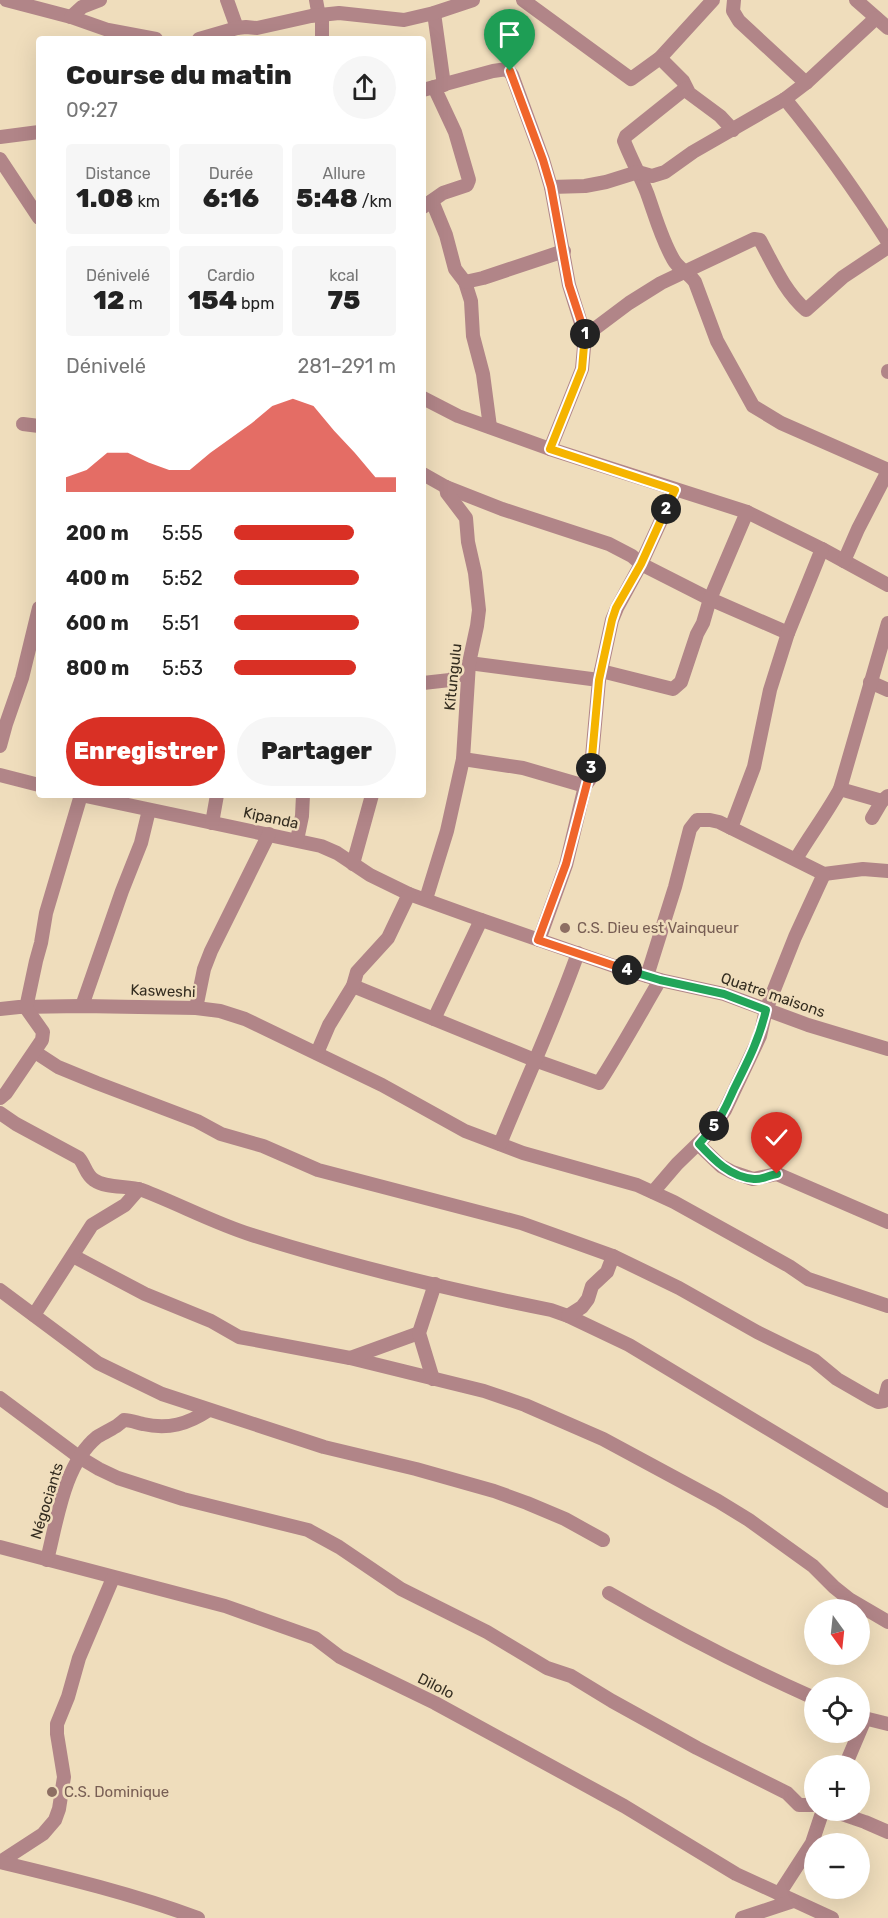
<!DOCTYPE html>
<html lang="fr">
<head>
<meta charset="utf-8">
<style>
  :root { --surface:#fff; --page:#f6f6f6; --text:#222; --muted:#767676; --accent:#d93025 }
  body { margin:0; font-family:Rubik,sans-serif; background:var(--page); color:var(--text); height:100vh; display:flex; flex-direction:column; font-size:22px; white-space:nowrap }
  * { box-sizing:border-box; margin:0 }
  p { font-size:20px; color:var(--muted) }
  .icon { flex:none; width:33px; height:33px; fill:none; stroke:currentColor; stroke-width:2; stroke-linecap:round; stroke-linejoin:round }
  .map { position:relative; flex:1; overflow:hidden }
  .drawer { position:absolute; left:36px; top:36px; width:390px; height:762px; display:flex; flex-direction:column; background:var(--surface); border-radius:6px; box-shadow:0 6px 24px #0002 }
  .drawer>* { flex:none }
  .needle { width:39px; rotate:165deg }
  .controls { position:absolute; left:804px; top:1599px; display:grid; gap:12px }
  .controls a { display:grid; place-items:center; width:66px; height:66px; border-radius:50%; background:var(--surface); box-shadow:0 6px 24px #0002; font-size:30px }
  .pin { position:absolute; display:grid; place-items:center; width:51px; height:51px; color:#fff; margin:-62px -26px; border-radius:50% 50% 50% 0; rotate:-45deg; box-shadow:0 0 6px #0007 }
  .pin .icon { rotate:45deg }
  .km { position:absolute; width:30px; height:30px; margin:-15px; border-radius:50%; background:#222; color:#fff; font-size:16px; line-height:30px; text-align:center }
  .round { display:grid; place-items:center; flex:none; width:63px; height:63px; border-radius:32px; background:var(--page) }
  .headline { display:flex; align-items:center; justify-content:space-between; height:102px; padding:0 30px }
  h1 { font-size:27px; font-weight:800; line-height:45px }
  .figures { display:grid; grid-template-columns:repeat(3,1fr); gap:9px; height:102px; padding:6px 30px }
  .figures div { display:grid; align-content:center; border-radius:6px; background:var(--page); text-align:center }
  .figures b { font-size:26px; font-weight:800 }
  .figures small { font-size:16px; font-weight:400 }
  .figures p { font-size:16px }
  .chart { height:168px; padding:12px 30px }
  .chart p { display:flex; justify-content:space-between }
  .chart svg { width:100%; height:108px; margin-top:6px; fill:var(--accent); opacity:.7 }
  .cta { display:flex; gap:12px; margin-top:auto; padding:12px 30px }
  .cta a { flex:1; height:69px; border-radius:36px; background:var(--accent); color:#fff; font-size:24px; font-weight:800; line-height:69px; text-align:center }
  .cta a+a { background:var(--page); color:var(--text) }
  ul { padding:0 30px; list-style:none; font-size:20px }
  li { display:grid; grid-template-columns:96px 72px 1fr; align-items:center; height:45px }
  li i { height:15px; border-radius:8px; background:var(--accent) }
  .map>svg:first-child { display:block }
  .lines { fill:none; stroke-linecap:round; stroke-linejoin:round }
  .minor { stroke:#b18588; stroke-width:14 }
  .split-1-casing { stroke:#fff; stroke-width:12 }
  .split-2-casing { stroke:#fff; stroke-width:12 }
  .split-3-casing { stroke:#fff; stroke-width:12 }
  .split-4-casing { stroke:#fff; stroke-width:12 }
  .split-5-casing { stroke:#fff; stroke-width:12 }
  .split-6-casing { stroke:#fff; stroke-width:12 }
  .split-1 { stroke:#f0652b; stroke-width:8 }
  .split-2 { stroke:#f5b400; stroke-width:8 }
  .split-3 { stroke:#f5b400; stroke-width:8 }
  .split-4 { stroke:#f0652b; stroke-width:8 }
  .split-5 { stroke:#22a559; stroke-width:8 }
  .split-6 { stroke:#22a559; stroke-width:8 }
  .education-dot { fill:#8d6e63; stroke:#efddbc; stroke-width:2 }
  .labels { text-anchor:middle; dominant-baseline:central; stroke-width:5; stroke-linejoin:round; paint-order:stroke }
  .street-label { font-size:15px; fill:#342d20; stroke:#efddbc }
  .education-label { font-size:15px; fill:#785e54; stroke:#efddbc; text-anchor:start }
</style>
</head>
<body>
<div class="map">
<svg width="888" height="1918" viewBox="0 0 888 1918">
  <rect width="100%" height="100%" fill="#efddbc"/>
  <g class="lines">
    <g class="minor">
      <path d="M6,0L71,17L108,30L156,39"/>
      <path d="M227,0L237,28"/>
      <path d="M316,0L318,11L322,15V39"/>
      <path d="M523,0L631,79L660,58L713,0"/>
      <path d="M734,0L733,11L739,21L806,83"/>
      <path d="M856,0L888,28"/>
      <path d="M434,13L444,85"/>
      <path d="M71,17L82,7L100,0"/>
      <path d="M199,39L237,28L246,27L257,28L311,16L339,13L404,20L434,13L473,0"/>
      <path d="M660,58L683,81L689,93L720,116L733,130"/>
      <path d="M686,88L626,136L624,141C631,159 640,175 647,193C655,215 661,238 673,259C678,269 689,273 695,282L717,341L753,406L781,423L888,470"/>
      <path d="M423,90L493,71L507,69L512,75L543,160L551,187L569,285L585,336L582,369L550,449"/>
      <path d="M785,99C823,145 856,192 888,242"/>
      <path d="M0,137L39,132"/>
      <path d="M0,159L39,218"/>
      <path d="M551,187L585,186L606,182L638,172L652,176L665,172L693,152L785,99L806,83L876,18"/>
      <path d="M432,201L446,235L455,269L465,282L471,301L473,336L483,374L490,427"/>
      <path d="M423,207L443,193L467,185L469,180L455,132L434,87"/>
      <path d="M465,282L483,278L564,251"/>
      <path d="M585,336L629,303L661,283L754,239L760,240C773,264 785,292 806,310L843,277L888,247"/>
      <path d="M888,372V371"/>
      <path d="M423,398L458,416L550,449L747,512L822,549L888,585"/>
      <path d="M23,424L39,426"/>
      <path d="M423,474L446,487L502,509L609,544L632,556L641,564L710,599L788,633"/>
      <path d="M844,561L858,529L888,471"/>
      <path d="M469,663L599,680"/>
      <path d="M601,671L673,689L681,682L697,634L703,623L710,599L747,512"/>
      <path d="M870,682L888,690"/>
      <path d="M423,683L450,680L468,669"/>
      <path d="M0,746L6,724L22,678L39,608"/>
      <path d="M463,759L523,768L585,786"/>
      <path d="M0,775L39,785"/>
      <path d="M840,789L882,801"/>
      <path d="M81,795L321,846L337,853L370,875L409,894L470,916L614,966L660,980L724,994L808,1025L888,1049"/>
      <path d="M872,818L882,801L888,796"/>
      <path d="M212,823L217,795"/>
      <path d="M731,828L754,767L770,690L788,633L822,549"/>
      <path d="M297,840L302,816L303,795"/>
      <path d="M796,859C810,835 827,813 840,789L888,623"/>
      <path d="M353,864L372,795"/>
      <path d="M426,899L447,831L463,759L469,663L477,626L479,610L475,573L468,542L466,518L447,493L446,487"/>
      <path d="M539,940L566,865L585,786L590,779L599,680L612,620L617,608L641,564L675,490"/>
      <path d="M647,976L675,887L690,829L697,820H710L719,822L824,874L863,869L888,871"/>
      <path d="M353,986L537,1061L599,1083C621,1049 640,1014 660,980"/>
      <path d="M82,1006L122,891L141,843L149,810"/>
      <path d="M196,1008L204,969L211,951L269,834"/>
      <path d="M0,1009L19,1007L82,1006L196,1008L220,1011L245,1019L382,1085L465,1131L523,1153L637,1185L674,1202L789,1266L808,1279L888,1306"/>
      <path d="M434,1019L481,920"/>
      <path d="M35,1052L58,1067L97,1083L197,1121L221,1134L263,1146L318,1170L521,1223L613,1256L679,1288L757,1332L814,1360L837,1379L870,1398L878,1402L884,1401L888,1386"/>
      <path d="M317,1053L329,1025L353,986L357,972L388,938L409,894"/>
      <path d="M0,1098L6,1093L42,1040L43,1032L26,1008L36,961L41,943L46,913L81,795"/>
      <path d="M0,1113L16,1124L79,1158C85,1165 86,1175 94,1180C107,1189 128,1185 142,1190C179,1204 214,1223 252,1235C350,1266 451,1290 551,1310L568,1316L629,1345L888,1501"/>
      <path d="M500,1144C526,1080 555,1018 578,953"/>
      <path d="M698,1144L721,1166L732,1172L753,1179L777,1174L888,1222"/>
      <path d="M653,1192L677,1164L710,1132L725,1110L753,1051L760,1036L766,1010L795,937L824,874"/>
      <path d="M73,1256L145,1294L211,1321L239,1337L350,1358L484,1391L525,1405L603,1439L718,1501L749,1520L813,1566L834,1587L849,1599L888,1622"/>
      <path d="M0,1290L98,1363L162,1394L324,1447L416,1469L494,1491L527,1503L565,1519L603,1540"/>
      <path d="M34,1315L92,1225L125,1205L139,1189"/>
      <path d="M568,1316L582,1307L588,1299L592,1286L607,1272L613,1256"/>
      <path d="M350,1358L419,1333"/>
      <path d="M433,1379L419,1333L435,1284"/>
      <path d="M0,1398L79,1457L99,1469L118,1478L183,1499L308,1530L339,1547L401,1589L487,1632L547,1668L571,1676L612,1701L697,1748L787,1793L799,1805H814"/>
      <path d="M0,1547L225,1606L315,1638L340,1657L435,1703L624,1806L736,1874L832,1918"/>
      <path d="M47,1560C57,1521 64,1464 97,1437C102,1434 108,1431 113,1428C118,1426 120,1423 124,1420C131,1420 137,1423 143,1424C168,1430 188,1424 209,1410"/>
      <path d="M609,1593C676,1632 744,1667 814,1698"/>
      <path d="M860,1717L888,1724"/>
      <path d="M845,1766L865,1719"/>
      <path d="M830,1810L865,1822L888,1832"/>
      <path d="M0,1862L43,1834L55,1820L59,1809L64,1777L57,1734V1724L68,1697L79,1658L113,1578"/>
      <path d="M0,1862C67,1878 133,1894 198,1918"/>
      <path d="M779,1894L812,1843L823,1810"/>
      <path d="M742,1918L793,1901"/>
    </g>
  </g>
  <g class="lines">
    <defs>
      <path id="split-1" d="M510,71L543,160L551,187L569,285L585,334"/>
      <path id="split-2" d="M585,334L582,369L550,449L675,490L666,509"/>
      <path id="split-3" d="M591,768L599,680L612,620L616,608L641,564L666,509"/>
      <path id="split-4" d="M591,768L566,864L538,940L627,970"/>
      <path id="split-5" d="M627,970L660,980L724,994L766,1010C759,1040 748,1061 734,1089C728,1102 723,1115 714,1126"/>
      <path id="split-6" d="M714,1126L699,1144C714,1160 730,1177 754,1179C762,1180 769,1175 777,1174"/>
    </defs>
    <use href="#split-1" class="split-1-casing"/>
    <use href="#split-2" class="split-2-casing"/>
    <use href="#split-3" class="split-3-casing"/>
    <use href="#split-4" class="split-4-casing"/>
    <use href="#split-5" class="split-5-casing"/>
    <use href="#split-6" class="split-6-casing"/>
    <use href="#split-1" class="split-1"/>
    <use href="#split-2" class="split-2"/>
    <use href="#split-3" class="split-3"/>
    <use href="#split-4" class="split-4"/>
    <use href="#split-5" class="split-5"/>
    <use href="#split-6" class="split-6"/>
  </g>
  <g class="education-dot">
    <circle cx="565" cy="928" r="6"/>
    <circle cx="52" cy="1792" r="6"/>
  </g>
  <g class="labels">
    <g class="street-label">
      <text transform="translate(453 677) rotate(-84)">Kitungulu</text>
      <text transform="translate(271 818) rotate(12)">Kipanda</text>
      <text transform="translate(163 991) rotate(2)">Kasweshi</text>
      <text transform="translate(773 995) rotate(19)">Quatre maisons</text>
      <text transform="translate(47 1501) rotate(-73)">Négociants</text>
      <text transform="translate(436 1686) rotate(27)">Dilolo</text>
    </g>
    <g class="education-label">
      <text x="577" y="928">C.S. Dieu est Vainqueur</text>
      <text x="64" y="1792">C.S. Dominique</text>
    </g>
  </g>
</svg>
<div class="controls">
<a><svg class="needle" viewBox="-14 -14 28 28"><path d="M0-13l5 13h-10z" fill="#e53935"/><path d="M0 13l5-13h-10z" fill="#767676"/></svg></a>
<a><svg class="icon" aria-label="locate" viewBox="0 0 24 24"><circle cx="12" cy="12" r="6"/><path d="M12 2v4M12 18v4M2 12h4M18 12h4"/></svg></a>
<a>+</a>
<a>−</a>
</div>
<div class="pin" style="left:510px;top:71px;background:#1e9e55"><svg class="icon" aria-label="arrive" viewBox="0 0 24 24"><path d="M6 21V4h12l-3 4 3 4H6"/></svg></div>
<div class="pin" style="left:777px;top:1174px;background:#d93025"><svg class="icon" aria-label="check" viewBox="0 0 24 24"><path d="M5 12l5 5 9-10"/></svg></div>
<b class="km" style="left:585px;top:334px">1</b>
<b class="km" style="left:666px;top:509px">2</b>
<b class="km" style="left:591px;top:768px">3</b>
<b class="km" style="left:627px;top:970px">4</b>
<b class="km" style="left:714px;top:1126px">5</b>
<section class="drawer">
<div class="headline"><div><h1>Course du matin</h1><p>09:27</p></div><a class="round"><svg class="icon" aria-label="share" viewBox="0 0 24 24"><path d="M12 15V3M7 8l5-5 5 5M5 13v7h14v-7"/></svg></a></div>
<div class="figures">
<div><p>Distance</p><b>1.08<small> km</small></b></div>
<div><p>Durée</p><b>6:16</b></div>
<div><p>Allure</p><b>5:48<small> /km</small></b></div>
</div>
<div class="figures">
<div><p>Dénivelé</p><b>12<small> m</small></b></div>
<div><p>Cardio</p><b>154<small> bpm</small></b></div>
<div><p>kcal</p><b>75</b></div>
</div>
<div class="chart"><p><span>Dénivelé</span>281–291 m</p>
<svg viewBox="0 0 160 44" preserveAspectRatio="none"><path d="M0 44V38L10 35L20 28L30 28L40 32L50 35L60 35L70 28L80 22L90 16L100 9L110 6L120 9L130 19L140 28L150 38L160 38V44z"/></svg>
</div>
<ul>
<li><b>200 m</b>5:55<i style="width:74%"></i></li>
<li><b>400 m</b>5:52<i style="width:77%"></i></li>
<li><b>600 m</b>5:51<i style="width:77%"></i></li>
<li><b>800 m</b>5:53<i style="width:75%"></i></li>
</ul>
<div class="cta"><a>Enregistrer</a><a>Partager</a></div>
</section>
</div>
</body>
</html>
